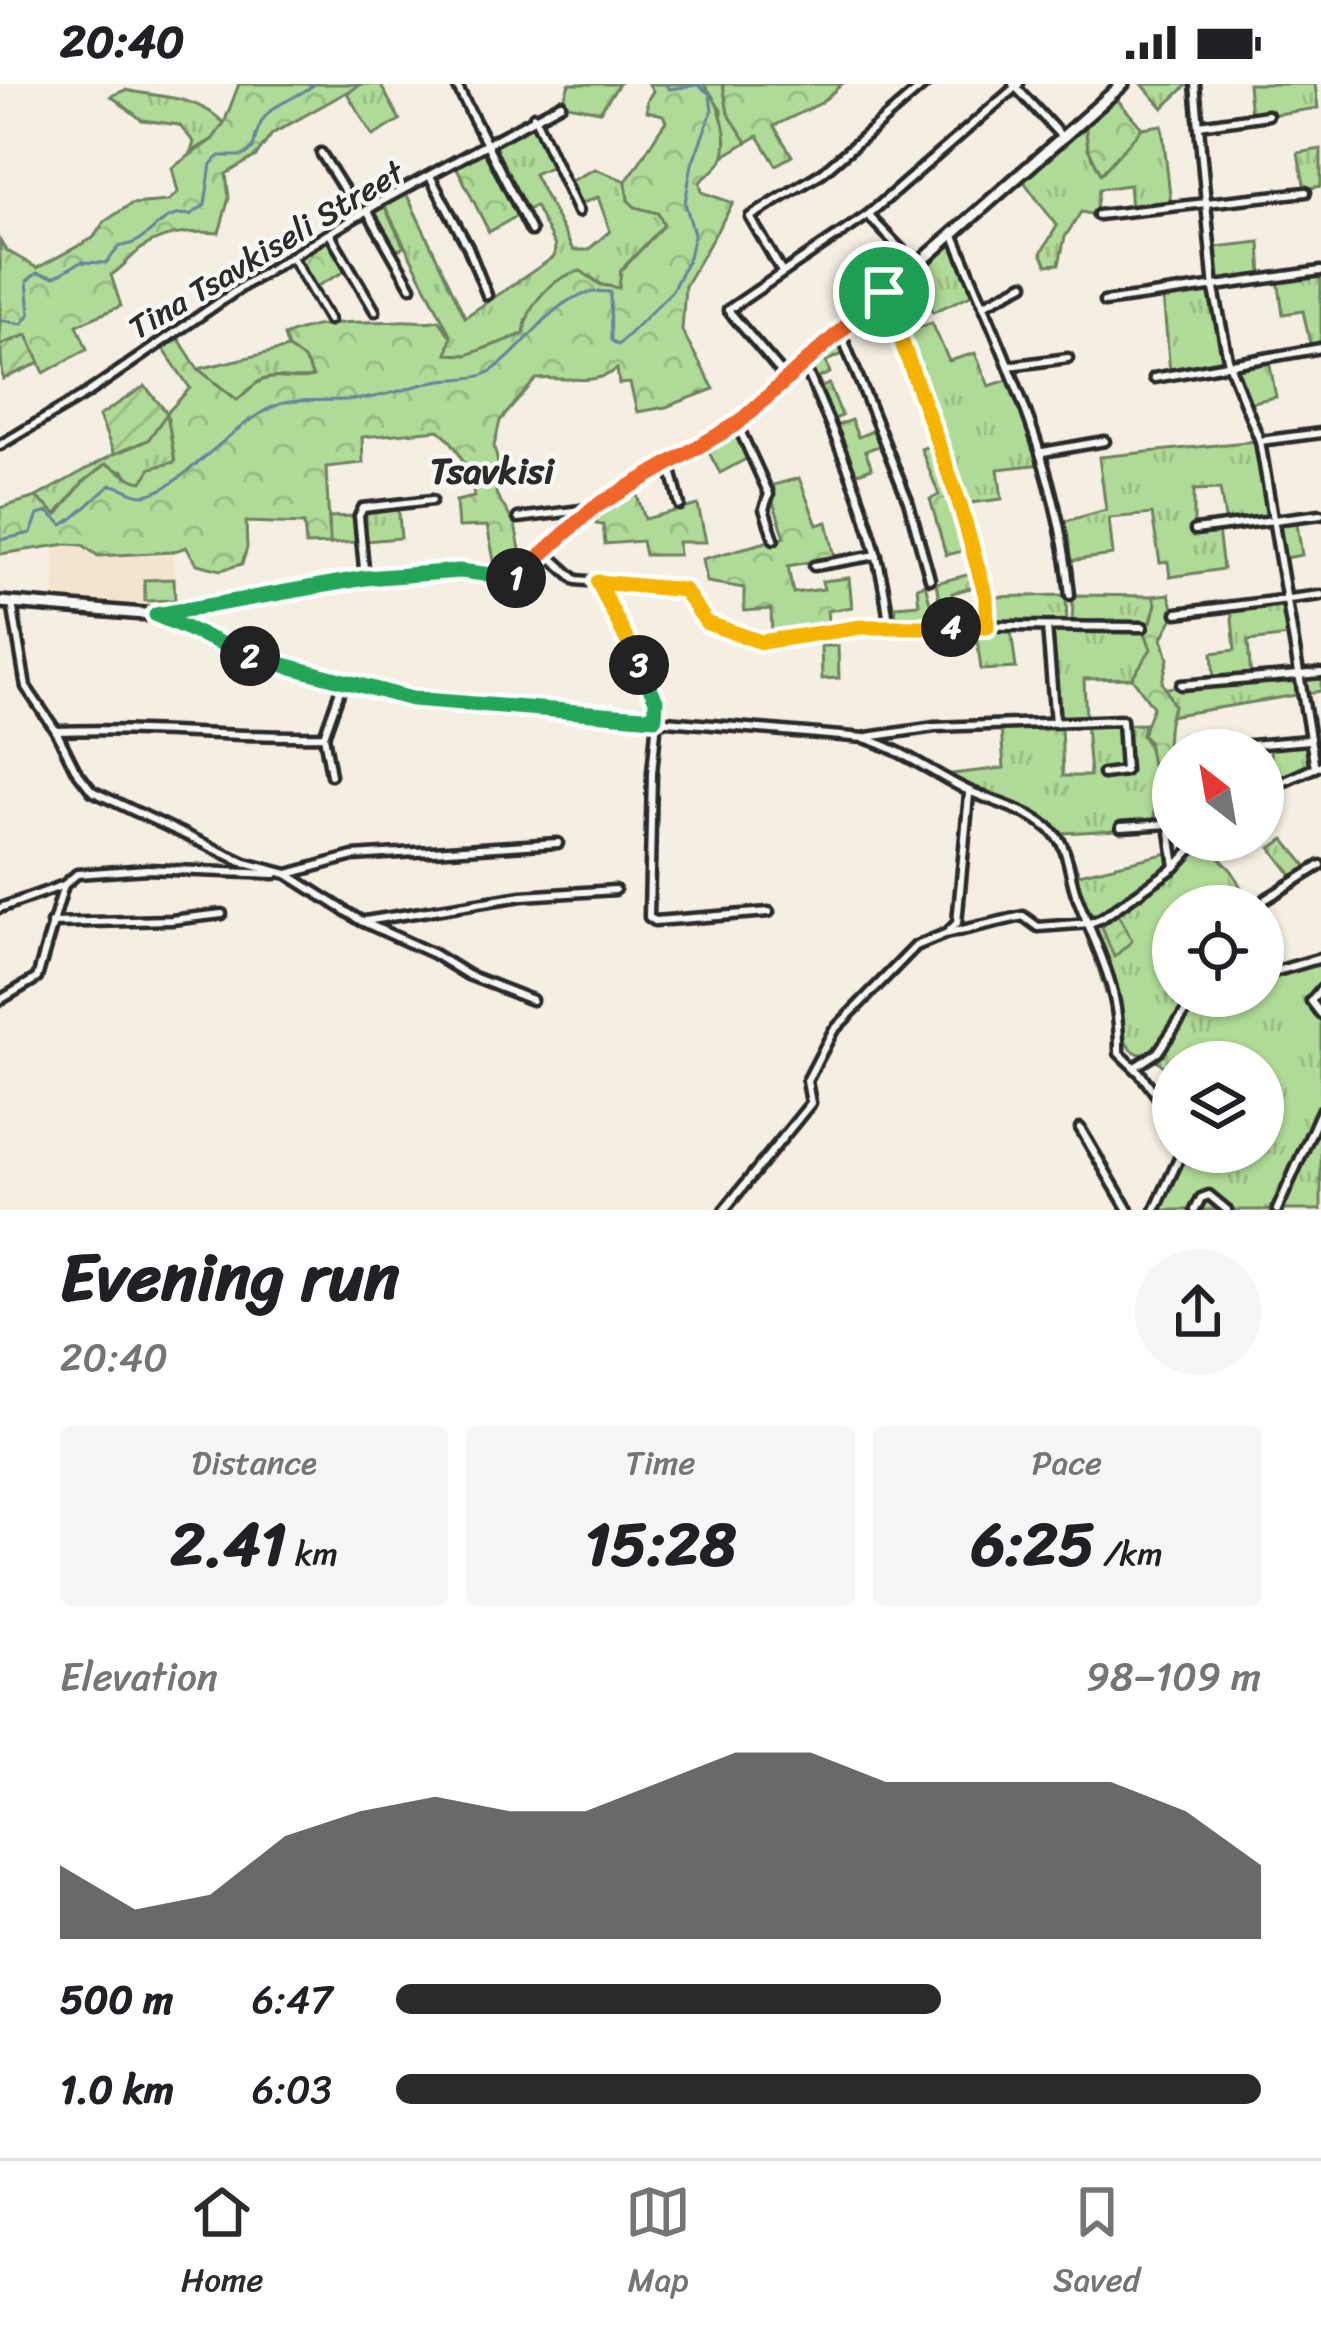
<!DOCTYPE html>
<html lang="en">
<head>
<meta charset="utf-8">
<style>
  :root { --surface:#fff; --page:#f6f6f6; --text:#202124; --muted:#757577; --line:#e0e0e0; --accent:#2b2b2b }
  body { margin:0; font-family:Sriracha,sans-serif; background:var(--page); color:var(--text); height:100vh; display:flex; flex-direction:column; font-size:45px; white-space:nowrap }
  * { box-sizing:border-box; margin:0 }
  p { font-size:39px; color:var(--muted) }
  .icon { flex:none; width:66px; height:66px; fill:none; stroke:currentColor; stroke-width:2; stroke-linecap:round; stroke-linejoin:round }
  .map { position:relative; height:1126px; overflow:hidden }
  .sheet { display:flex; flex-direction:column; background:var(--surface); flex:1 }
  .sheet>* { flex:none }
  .needle { width:78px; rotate:329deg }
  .fabs { position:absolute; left:1152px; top:645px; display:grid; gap:24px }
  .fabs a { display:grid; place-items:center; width:132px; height:132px; border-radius:50%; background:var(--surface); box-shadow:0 3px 9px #0004; font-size:60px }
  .pin { position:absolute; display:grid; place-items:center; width:102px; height:102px; color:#fff; margin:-51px; border:6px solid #fff; border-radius:50%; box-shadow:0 3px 12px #0007 }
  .km { position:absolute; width:60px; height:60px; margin:-30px; border-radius:50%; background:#222; color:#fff; font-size:33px; line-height:60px; text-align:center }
  .round { display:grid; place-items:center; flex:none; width:126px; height:126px; border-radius:63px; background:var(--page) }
  .overview { display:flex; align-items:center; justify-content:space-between; height:204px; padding:0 60px }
  h1 { font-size:66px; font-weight:700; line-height:90px }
  .metrics { display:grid; grid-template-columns:repeat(3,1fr); gap:18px; height:204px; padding:12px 60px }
  .metrics div { display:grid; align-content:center; border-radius:12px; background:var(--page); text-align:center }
  .metrics b { font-size:60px; font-weight:700 }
  .metrics small { font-size:33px; font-weight:400 }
  .metrics p { font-size:33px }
  .chart { height:336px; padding:24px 60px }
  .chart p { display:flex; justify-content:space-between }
  .chart svg { width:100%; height:216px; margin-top:12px; fill:var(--accent); opacity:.7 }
  ul { padding:0 60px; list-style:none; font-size:39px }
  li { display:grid; grid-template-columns:192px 144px 1fr; align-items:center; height:90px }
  li i { height:30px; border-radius:15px; background:var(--accent) }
  .status { display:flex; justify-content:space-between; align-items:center; height:84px; padding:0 60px; background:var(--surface); direction:ltr }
  .status svg { height:33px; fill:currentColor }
  .dock { display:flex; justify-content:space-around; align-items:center; height:168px; border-top:3px solid var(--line); background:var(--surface); font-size:33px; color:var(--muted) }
  .dock a { display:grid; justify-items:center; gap:6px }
  .dock .current { color:var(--accent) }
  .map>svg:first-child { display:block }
  .built { fill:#f4e4cf }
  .grass { fill:url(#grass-tufts); stroke:#6e8261; stroke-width:3 }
  .forest { fill:url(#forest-crowns); stroke:#6e8261; stroke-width:3 }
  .garden { fill:url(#garden-furrows); stroke:#6e8261; stroke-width:3 }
  .pitch { fill:#b0da97; stroke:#6e8261; stroke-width:3 }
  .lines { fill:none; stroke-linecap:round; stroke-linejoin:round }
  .stream { stroke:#64849c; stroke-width:3 }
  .street-casing { stroke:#2b2b2b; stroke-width:15 }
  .secondary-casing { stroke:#2b2b2b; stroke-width:18 }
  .street { stroke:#f6f6f2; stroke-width:6 }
  .secondary { stroke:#f6f6f2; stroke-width:9 }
  .split-1-casing { stroke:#fff; stroke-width:24 }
  .split-2-casing { stroke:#fff; stroke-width:24 }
  .split-3-casing { stroke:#fff; stroke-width:24 }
  .split-4-casing { stroke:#fff; stroke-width:24 }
  .split-5-casing { stroke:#fff; stroke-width:24 }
  .split-1 { stroke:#f0652b; stroke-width:15 }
  .split-2 { stroke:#22a559; stroke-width:15 }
  .split-3 { stroke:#22a559; stroke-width:15 }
  .split-4 { stroke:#f5b400; stroke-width:15 }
  .split-5 { stroke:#f5b400; stroke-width:15 }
  .labels { text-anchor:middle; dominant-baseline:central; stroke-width:9; stroke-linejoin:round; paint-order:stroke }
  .street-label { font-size:33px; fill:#2b2b2b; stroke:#f6f6f2 }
  .neighbourhood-label { font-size:36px; font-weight:bold; fill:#2b2b2b; stroke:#f6f6f2 }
</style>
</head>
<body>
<div class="status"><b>20:40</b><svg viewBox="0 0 49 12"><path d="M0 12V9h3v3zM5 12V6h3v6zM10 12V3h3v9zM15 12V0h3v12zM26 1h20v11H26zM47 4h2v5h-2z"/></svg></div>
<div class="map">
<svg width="1321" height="1126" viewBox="0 0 1321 1126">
  <defs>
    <pattern id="grass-tufts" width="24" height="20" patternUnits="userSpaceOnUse" patternTransform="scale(3)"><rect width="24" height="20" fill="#b0da97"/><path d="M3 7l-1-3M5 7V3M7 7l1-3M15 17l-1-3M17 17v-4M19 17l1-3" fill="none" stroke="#98bb82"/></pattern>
    <pattern id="forest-crowns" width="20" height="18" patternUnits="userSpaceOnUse" patternTransform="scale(3)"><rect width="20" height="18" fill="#b0da97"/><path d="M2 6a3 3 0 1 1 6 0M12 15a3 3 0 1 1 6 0" fill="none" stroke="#98bb82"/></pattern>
    <pattern id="garden-furrows" width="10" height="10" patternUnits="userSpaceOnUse" patternTransform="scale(3)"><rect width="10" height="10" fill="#b0da97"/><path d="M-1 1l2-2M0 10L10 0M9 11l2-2" fill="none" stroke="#98bb82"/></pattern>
  </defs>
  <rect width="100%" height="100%" fill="#f5eee2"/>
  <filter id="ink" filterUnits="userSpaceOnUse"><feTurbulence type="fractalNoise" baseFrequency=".00833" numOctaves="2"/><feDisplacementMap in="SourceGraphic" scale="24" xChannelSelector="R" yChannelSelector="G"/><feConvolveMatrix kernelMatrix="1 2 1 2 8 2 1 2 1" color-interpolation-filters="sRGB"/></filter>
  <g filter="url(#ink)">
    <path class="built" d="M83,461L98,472L172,468L178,522L53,519L55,462Z"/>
    <g class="grass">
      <path d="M361,0H380L400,36L373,52L347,9Z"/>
      <path d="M703,0H723L728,29L747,58L724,72L721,26Z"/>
      <path d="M1142,0H1188L1163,24Z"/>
      <path d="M1248,0H1315L1318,24L1251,34Z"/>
      <path d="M125,6C162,14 196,11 224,39L213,55L191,68L194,58L179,41L142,36L111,12Z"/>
      <path d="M534,32L556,80L534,90L573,166H588L610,147L598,113L575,122L565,100L595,85L626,97L628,116L636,123L658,129L664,141L621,186L620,204L602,201L589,192L526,235L524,250L467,271H446L451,252L383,119L405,107L465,233L554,173L555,162L535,122L522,129L489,60Z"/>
      <path d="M1085,38L1088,64L1101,89L1142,44L1162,41L1171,120L1131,125L1129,101L1099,105L1095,131L1081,128L1065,153L1059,180L1047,181L1041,169L1057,142L1022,95Z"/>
      <path d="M1321,65V102L1305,105L1298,69Z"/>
      <path d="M952,153L975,209L933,228L915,184Z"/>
      <path d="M1260,158L1262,194L1217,202L1215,163Z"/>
      <path d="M1321,189V262L1311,264L1303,227L1283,230L1278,195Z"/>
      <path d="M1212,207L1224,280L1170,288L1163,212Z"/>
      <path d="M932,239L949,277L975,269L989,302L1011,295L1043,380L998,385L1002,415L962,420L902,249Z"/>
      <path d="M288,264L304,275L313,292C297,300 279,289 262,296C253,300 245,310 237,316L198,285Z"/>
      <path d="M1269,276L1276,313L1248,319L1232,282Z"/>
      <path d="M167,329L175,379L148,392L143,398L133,397L122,386L83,398L56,431L36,413L114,370L148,356Z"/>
      <path d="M1256,357L1270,435L1226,440L1220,405L1194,406V447L1218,446L1223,485L1170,493L1168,478L1160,479L1152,430L1109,434L1113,471L1069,477L1062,438L1106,426L1099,373Z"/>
      <path d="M398,419L401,454L330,460L329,433L358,432L363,424Z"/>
      <path d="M1296,434L1302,471L1279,475L1273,437Z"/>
      <path d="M1066,511L1067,540H990L988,513Z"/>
      <path d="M1073,511L1153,512L1156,520L1151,538L1146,541H1072Z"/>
      <path d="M1284,519L1289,552L1248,557L1251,595L1214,596L1212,569L1235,566L1231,524Z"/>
      <path d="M976,545L1011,546L1016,584L981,586Z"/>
      <path d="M1050,546H1144L1152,565L1132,594L1084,595L1086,636H1056Z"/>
      <path d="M1321,589V607L1169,632L1174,622L1165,604L1296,595Z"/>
      <path d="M1144,640L1142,651C1159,673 1152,716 1155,744L1063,749L1079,790L1172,768L1174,782L1096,834C1069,811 1077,780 1062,755C1049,734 969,705 943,691L1004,684L1001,644L1061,642L1063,692H1090L1086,641Z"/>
      <path d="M1305,658L1311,682L1275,696L1269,661Z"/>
      <path d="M1284,755L1309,785L1294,794L1271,764Z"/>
      <path d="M1204,758L1232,787L1251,822H1173V862L1168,865L1170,871L1158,880L1173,912H1194L1157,966L1149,972C1142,970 1136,970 1131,965C1117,952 1091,864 1088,843L1175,788Z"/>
      <path d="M1321,875V1032L1275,1126H1162L1188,1068H1263V978H1173V991L1155,974L1167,962L1199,912H1263V893Z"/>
      <path d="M1321,1040V1126H1279Z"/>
    </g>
    <g class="forest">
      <path d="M239,0H361L272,50L256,72L226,90L229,114L219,149C193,147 162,149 141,165C130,173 123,184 111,191L121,222L77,241L87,265L44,289L27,251L0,261V157L6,166L37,184L93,154L104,138L131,120L168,117L178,108L172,84L213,55L224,39Z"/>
      <path d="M569,0H619L600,27L562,20Z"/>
      <path d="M649,0H703C719,15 732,55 722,76C718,85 707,91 700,98L702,108L733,119L685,202L682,247L714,305L666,323L637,328L630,299L619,300L617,285C594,303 565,292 536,295L500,337L494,362L499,384L496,410L515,441L524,484L497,490L487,442L458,443L456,417L474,413C471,390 458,360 439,346L362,353L363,379L326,383L330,460L306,461L304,440L246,438L247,464L242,480L221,486L197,480L186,463L172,468L98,472L83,461L67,460L0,470V424L36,413L57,431L83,398L106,380C119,385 129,397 142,398L151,384L175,378L167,329L190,304L160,260L175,249L198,285L237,316C245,310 253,300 261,297C278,289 296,299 313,293L304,275L288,264L284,252C323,235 359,239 400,237C415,236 424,240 439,236L451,253L447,270L467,271L524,250C527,220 552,193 581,187L601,201L619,204L621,187L664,141L658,129L635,123L628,116L626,97C642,78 651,57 666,37L663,31L647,27V17L653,7Z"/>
      <path d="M723,0H842L821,19L774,42L792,72L776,81L758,52L747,58L728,29Z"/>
      <path d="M1115,13L1142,44L1101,90L1088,64L1085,38Z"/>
      <path d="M489,60L522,129L489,148L455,80Z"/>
      <path d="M383,119L404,163L394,168L370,128Z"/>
      <path d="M330,155L349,185L312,205L295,176Z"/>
      <path d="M837,255L843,270L826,277L830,289L818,294L822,303L829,300L842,332L832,336L809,280Z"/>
      <path d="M851,336L858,353L875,346L881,361L865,367L872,384L855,390L836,342Z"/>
      <path d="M735,350L748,374L720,389L707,365Z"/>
      <path d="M935,359L968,466L946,471L930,415L939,411L921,365Z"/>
      <path d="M799,394L817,441L827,438L835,473L788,482L793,509L824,505L822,497L849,494L852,523L827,527L829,541L772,552L771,525L744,527V504L707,498L703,475L785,453L773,418L774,401Z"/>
      <path d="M636,408L645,435L698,421L706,458H678L679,471H645L642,457L605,460L603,441L596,440V431Z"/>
      <path d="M974,489L978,502L952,509L959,538L895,537L896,522L919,520L917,503L925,500L931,522L940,521L936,499Z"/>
      <path d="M1169,510L1175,530L1162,554L1168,575L1162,598L1174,622C1162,646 1174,676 1155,700L1148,656L1142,651L1153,623L1132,594L1151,565L1143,543L1151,538L1156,520L1153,512Z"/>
      <path d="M1118,830L1132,857L1114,873L1102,843Z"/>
    </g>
    <g class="garden">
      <path d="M27,251L40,279L3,295L0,261Z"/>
      <path d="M145,302L167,329L148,356L114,370L99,332Z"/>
    </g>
    <g class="pitch">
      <path d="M174,495L175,516L145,517L144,496Z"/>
      <path d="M821,562H838L839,594L822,595Z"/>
    </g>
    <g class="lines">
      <g class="stream">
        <path d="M0,236L22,240L30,230L27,197L37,189L54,193L81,178L106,179L120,162C151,161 158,125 190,131L205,121L211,80L220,72H243L253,65C261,17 281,25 315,0"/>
        <path d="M0,456L31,449L38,431L48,428L63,441C78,433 95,413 111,401C123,402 133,412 145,411C180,407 235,335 280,320C297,314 339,318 361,315C389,312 414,301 441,296C455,294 473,296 486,290C530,266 553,201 610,208L611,256L618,261L672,207L689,173L694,150L685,119L692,80L712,27L710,10L698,1L669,5L665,0"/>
      </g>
      <defs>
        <g id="street">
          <path d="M456,0L531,147"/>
          <path d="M1013,0L1061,52"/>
          <path d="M1195,0L1214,205L1229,280L1260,357L1315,684"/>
          <path d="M534,32L578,128"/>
          <path d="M1199,41L1268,31"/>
          <path d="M321,69L360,131"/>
          <path d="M431,94L468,163L487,211"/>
          <path d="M367,126L411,203"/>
          <path d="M868,131L915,180"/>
          <path d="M1098,131L1306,108"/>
          <path d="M953,149C1002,268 1058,381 1070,511"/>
          <path d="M331,152L375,227"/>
          <path d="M293,175L329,236"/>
          <path d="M782,188L750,133L823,88L925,0"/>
          <path d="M885,211L960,421L986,513L987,543"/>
          <path d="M1104,218L1321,187"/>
          <path d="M983,221L1024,200"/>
          <path d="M841,250L908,417L930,495"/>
          <path d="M805,282C841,366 880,449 889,541"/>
          <path d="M1009,282L1068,274"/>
          <path d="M786,294L728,226L868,131L1019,0"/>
          <path d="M1154,294L1321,264"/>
          <path d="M737,340L769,410L764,425L774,455"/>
          <path d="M1260,357L1321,349"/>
          <path d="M0,361L86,310L246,200L382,117L561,20"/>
          <path d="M1043,368L1105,357"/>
          <path d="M670,382L680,421"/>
          <path d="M518,434L589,425"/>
          <path d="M1195,446L1321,430"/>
          <path d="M546,469L576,496L598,498L658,624L652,689L649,833L655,837L769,828"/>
          <path d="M814,482L877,471"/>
          <path d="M365,495L359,432L363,424L432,416"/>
          <path d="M598,498L684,506L716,544L761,558L889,541L1143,543"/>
          <path d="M12,519L26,603L56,647L75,685L92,707L245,779L287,790L361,837L434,870L468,891L532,916"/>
          <path d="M1177,529L1321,511"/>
          <path d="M159,533L232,568L412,615L864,654C902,666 928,686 963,704C992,719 1042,728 1060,757C1069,771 1070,794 1076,810C1099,871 1120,900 1119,969L1140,989L1173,1033"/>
          <path d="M1047,543L1055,639"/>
          <path d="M1181,601L1321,589"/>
          <path d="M56,647C146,643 234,654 324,652L343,598"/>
          <path d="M324,652L331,691"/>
          <path d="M867,653L935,643L1122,636L1125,687L1103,690"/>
          <path d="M1193,666L1308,656"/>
          <path d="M1263,707L1321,681"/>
          <path d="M1121,743L1169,740L1175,783"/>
          <path d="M288,790L353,772L558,759"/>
          <path d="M1266,815L1321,781"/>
          <path d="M0,824L64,801"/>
          <path d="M365,837L522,812L615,806"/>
          <path d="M51,839L171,836L222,830"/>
          <path d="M948,848L957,839L969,710"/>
          <path d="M1263,891L1321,874"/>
          <path d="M1321,905L1311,917L1321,930"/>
          <path d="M0,916L37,894L64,801L77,790L147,785L275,790"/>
          <path d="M1135,983L1158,968L1196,912"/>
          <path d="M1080,1044L1128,1126"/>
          <path d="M724,1126L811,1019L807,997L833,947L916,862L945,850L1023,832L1038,843L1090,839L1102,834L1175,783L1200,756"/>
          <path d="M1155,1126L1182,1068"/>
          <path d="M1195,1126L1201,1114L1209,1111L1227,1126"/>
          <path d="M1277,1126L1321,1027"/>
        </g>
        <path id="secondary" d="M0,518L156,531L365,495L460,487L510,496L520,493L573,438L737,340L1123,0"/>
      </defs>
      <use href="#street" class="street-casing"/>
      <use href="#secondary" class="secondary-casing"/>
      <use href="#street" class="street"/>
      <use href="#secondary" class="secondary"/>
    </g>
  </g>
  <g class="lines" filter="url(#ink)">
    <defs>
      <path id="split-1" d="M516,494L593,424L737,340L884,208"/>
      <path id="split-2" d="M250,572L156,531L365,494L460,487L516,494"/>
      <path id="split-3" d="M250,572L412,615L655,634L656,616L639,581"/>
      <path id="split-4" d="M639,581L598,498L684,506L707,539L761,558L861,543H951"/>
      <path id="split-5" d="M884,208L960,421L986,513L987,543H951"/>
    </defs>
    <use href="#split-1" class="split-1-casing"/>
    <use href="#split-2" class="split-2-casing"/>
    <use href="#split-3" class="split-3-casing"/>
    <use href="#split-4" class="split-4-casing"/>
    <use href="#split-5" class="split-5-casing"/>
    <use href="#split-1" class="split-1"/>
    <use href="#split-2" class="split-2"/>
    <use href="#split-3" class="split-3"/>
    <use href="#split-4" class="split-4"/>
    <use href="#split-5" class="split-5"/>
  </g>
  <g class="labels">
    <g class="street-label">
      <text transform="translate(266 166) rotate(-31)">Tina Tsavkiseli Street</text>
    </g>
    <g class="neighbourhood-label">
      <text x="492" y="387">Tsavkisi</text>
    </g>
  </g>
</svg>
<div class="fabs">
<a><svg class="needle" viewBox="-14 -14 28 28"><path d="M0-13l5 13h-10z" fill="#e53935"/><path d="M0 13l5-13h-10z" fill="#757577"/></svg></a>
<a><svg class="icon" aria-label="locate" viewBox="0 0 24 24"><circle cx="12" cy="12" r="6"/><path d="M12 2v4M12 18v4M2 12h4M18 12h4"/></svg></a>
<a><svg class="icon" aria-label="layers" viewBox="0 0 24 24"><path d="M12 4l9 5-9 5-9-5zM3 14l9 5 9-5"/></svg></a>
</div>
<div class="pin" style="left:884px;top:208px;background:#1e9e55"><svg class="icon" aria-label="arrive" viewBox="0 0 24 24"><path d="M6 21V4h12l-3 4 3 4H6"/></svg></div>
<b class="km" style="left:516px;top:494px">1</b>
<b class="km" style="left:250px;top:572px">2</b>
<b class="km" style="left:639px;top:581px">3</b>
<b class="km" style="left:951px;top:543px">4</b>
</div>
<section class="sheet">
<div class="overview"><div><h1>Evening run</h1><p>20:40</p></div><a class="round"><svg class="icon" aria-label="share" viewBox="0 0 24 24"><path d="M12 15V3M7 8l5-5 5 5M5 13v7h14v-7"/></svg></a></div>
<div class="metrics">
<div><p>Distance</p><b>2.41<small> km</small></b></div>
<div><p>Time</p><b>15:28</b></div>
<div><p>Pace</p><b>6:25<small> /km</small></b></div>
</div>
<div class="chart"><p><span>Elevation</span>98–109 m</p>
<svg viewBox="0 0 160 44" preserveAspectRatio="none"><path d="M0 44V29L10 38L20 35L30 23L40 18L50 15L60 18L70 18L80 12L90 6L100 6L110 12L120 12L130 12L140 12L150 18L160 29V44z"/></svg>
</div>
<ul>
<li><b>500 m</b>6:47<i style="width:63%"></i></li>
<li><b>1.0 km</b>6:03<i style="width:100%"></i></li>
</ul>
</section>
<nav class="dock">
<a class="current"><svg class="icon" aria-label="home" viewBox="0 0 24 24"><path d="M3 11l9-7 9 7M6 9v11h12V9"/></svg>Home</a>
<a><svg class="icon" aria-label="map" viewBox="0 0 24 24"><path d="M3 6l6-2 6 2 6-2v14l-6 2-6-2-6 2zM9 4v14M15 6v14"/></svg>Map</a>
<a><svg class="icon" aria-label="saved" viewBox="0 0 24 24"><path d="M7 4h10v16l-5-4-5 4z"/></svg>Saved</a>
</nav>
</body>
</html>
